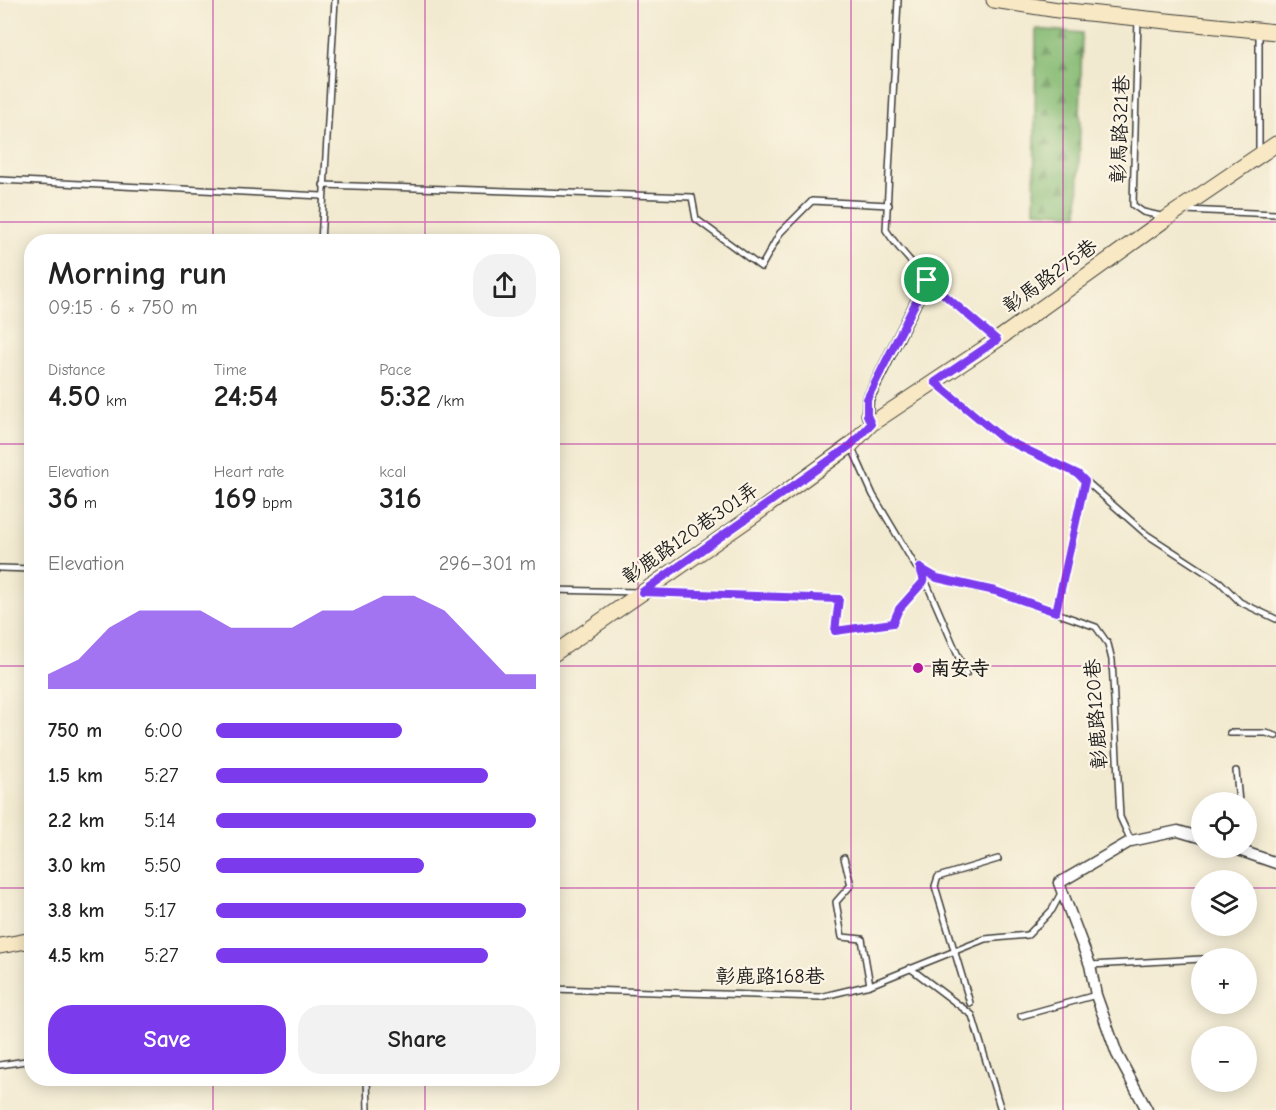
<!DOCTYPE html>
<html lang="en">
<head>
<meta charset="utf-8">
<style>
  :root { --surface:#fff; --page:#f2f2f2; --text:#222; --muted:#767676; --accent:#7c3aed }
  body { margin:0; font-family:"Comic Neue","LXGW WenKai TC",sans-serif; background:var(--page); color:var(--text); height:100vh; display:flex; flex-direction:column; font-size:22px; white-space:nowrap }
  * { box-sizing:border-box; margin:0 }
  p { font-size:20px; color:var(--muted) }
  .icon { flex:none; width:33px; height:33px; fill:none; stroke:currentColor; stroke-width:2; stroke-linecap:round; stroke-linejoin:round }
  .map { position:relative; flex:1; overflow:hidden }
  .sheet { position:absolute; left:24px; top:234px; width:536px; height:852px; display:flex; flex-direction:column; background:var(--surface); border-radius:24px; box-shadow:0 3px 15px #0003 }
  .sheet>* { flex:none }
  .tools { position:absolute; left:1191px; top:792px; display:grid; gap:12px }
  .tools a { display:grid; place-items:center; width:66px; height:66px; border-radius:50%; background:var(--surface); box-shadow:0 3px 15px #0003; font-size:30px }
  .pin { position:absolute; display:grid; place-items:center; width:51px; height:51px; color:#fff; margin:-26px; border:3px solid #fff; border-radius:50%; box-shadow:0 2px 6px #0007 }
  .round { display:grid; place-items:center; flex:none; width:63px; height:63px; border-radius:24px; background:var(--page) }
  .head { display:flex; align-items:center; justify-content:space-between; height:102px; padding:0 24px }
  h1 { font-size:33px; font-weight:700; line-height:45px }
  .metrics { display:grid; grid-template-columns:repeat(3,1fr); gap:9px; height:102px; padding:6px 24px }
  .metrics div { display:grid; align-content:center }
  .metrics b { font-size:30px; font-weight:700 }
  .metrics small { font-size:16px; font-weight:400 }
  .metrics p { font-size:16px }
  .chart { height:168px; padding:12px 24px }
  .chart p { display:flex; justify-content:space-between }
  .chart svg { width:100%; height:108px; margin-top:6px; fill:var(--accent); opacity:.7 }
  .action { display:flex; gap:12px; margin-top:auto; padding:12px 24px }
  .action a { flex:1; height:69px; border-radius:24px; background:var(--accent); color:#fff; font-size:24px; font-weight:700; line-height:69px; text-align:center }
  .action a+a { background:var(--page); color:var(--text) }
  ul { padding:0 24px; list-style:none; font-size:20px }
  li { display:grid; grid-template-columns:96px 72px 1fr; align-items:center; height:45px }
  li i { height:15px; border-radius:8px; background:var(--accent) }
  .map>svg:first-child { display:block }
  .forest { fill:url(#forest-firs); stroke:#526c49; stroke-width:1.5 }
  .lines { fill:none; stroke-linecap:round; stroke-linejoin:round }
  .lane-casing { stroke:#3c3b37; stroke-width:8 }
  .street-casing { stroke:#3c3b37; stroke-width:13 }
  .secondary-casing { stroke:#3c3b37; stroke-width:17 }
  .lane { stroke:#fff; stroke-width:5 }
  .street { stroke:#fff; stroke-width:10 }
  .secondary { stroke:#f8e8c3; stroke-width:15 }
  .route-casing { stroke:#fff; stroke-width:12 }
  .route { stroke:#7c3aed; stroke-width:8 }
  .grid { fill:none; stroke:#b5179e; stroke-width:1.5; stroke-opacity:0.55 }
  .poi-dot { fill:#b5179e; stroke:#fcf5e5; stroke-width:2 }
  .labels { text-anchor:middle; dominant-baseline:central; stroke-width:4.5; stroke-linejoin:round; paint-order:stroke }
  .street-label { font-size:20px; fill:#1c1c1c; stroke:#fcf5e5 }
  .poi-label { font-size:20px; font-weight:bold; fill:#1c1c1c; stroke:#fcf5e5; text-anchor:start }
</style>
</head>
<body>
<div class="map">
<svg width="1276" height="1110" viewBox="0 0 1276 1110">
  <defs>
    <pattern id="forest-firs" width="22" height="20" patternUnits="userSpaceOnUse" patternTransform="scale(1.5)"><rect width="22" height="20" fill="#88bc76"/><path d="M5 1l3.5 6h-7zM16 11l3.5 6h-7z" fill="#6e9860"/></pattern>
  </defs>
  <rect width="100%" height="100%" fill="#fcf5e5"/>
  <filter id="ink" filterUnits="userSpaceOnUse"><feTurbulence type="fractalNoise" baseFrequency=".0167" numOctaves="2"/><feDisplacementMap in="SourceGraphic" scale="12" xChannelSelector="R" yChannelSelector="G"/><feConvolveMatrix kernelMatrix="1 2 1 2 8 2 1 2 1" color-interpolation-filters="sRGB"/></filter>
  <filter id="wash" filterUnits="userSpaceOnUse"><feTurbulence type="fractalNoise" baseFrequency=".008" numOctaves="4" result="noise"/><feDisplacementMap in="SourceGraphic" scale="24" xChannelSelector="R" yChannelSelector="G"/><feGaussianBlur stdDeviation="1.35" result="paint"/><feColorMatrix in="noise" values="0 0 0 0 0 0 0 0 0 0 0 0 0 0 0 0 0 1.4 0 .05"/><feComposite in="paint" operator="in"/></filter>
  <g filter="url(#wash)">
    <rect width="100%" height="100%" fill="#f2ead0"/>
    <path class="forest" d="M1036,29L1082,33L1078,214L1034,211Z"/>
  </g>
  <g filter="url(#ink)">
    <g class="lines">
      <defs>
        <g id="lane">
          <path d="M898,0L886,230C915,273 956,305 995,339"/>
          <path d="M1138,18L1133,205L1143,212L1165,217"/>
          <path d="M1259,33V153"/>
          <path d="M0,180L322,196"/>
          <path d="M323,185L692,197L696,219L761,267L780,233L812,201L889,205"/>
          <path d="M1185,210L1276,214"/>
          <path d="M321,242L335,0"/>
          <path d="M935,382L1002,438L1078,474L1146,534L1220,582L1240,602L1276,619"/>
          <path d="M852,448L873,495L916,567L937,578L995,591L1096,627L1108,644L1112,660L1120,817L1131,841"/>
          <path d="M0,568L32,569"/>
          <path d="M920,568L966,674"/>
          <path d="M552,590L637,592"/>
          <path d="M650,592L839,599L835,631L893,623L899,609L924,581"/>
          <path d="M1056,613L1085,481"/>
          <path d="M1230,733H1266L1276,736"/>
          <path d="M1236,771L1239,802"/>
          <path d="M844,858L851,885L836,902L842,937L862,939L870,985"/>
          <path d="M1090,965L1202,959"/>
          <path d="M910,968L972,1015L1001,1110"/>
          <path d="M552,989L820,997L870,985L985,939L1028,935L1052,910L1061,893"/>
          <path d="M970,1003L935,886L938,877L998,859"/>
          <path d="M1021,1016L1096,995"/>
          <path d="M0,1065L32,1060"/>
          <path d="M367,1078L368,1110"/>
        </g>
        <g id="street">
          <path d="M871,424L867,415L868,399L927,280"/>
          <path d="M1233,848L1276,863"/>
          <path d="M1147,1110L1117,1054L1096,995L1090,965L1059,883L1131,841L1178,831L1202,838"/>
        </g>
        <g id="secondary">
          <path d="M994,0L1058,10L1276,32"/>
          <path d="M552,655L753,516L851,445L871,424L997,340L1167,218L1276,144"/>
          <path d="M0,946L32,940"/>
        </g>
      </defs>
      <use href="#lane" class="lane-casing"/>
      <use href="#street" class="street-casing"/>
      <use href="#secondary" class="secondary-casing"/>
      <use href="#lane" class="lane"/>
      <use href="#street" class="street"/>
      <use href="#secondary" class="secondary"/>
    </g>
  </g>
  <g class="lines" filter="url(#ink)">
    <defs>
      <path id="route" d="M927,280L997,340L935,382L1002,438L1078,474L1085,481L1056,612L995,591L937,578L920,568L924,581L899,609L893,623L835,631L839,599L642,592L851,445L871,424L867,415V399Z"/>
    </defs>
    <use href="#route" class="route-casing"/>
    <use href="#route" class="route"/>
  </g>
  <path class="grid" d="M213,0V242M425,0V242M638,0V1110M851,0V1110M1063,0V1110M0,222H1276M0,444H32M552,444H1276M0,666H32M552,666H1276M0,888H32M552,888H1202M1246,888H1276M213,1078V1110M425,1078V1110"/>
  <circle class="poi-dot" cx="918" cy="668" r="6"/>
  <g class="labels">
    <g class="street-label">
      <text transform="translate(1120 129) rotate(-88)">彰馬路321巷</text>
      <text transform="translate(1050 276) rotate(-36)">彰馬路275巷</text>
      <text transform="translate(690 533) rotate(-35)">彰鹿路120巷301弄</text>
      <text transform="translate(1096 714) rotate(-94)">彰鹿路120巷</text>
      <text x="770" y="976">彰鹿路168巷</text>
    </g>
    <g class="poi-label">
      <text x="930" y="668">南安寺</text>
    </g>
  </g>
</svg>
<div class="tools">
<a><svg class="icon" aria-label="locate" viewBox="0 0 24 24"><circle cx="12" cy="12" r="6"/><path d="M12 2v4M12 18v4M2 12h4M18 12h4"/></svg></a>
<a><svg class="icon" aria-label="layers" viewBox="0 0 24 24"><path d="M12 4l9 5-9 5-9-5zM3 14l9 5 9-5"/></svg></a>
<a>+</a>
<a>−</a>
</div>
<div class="pin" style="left:927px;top:280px;background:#1e9e55"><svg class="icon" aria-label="arrive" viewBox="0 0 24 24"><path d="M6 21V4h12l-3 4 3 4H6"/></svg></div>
<section class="sheet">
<div class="head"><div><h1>Morning run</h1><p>09:15 · 6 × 750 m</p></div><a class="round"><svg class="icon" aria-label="share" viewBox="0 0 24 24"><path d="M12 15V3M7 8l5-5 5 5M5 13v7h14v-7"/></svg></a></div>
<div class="metrics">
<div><p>Distance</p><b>4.50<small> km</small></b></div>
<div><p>Time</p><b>24:54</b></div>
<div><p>Pace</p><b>5:32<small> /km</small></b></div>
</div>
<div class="metrics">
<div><p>Elevation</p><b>36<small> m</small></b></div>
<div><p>Heart rate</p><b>169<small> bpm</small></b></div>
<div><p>kcal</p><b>316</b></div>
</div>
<div class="chart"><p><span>Elevation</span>296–301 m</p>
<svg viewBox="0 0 160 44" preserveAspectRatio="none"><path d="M0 44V38L10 32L20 19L30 12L40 12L50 12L60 19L70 19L80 19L90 12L100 12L110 6L120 6L130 12L140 25L150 38L160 38V44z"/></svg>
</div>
<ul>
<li><b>750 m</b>6:00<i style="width:58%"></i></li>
<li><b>1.5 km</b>5:27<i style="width:85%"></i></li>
<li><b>2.2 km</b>5:14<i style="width:100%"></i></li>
<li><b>3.0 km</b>5:50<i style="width:65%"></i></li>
<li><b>3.8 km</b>5:17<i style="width:97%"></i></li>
<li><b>4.5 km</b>5:27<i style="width:85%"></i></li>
</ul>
<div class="action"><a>Save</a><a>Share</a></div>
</section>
</div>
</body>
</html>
